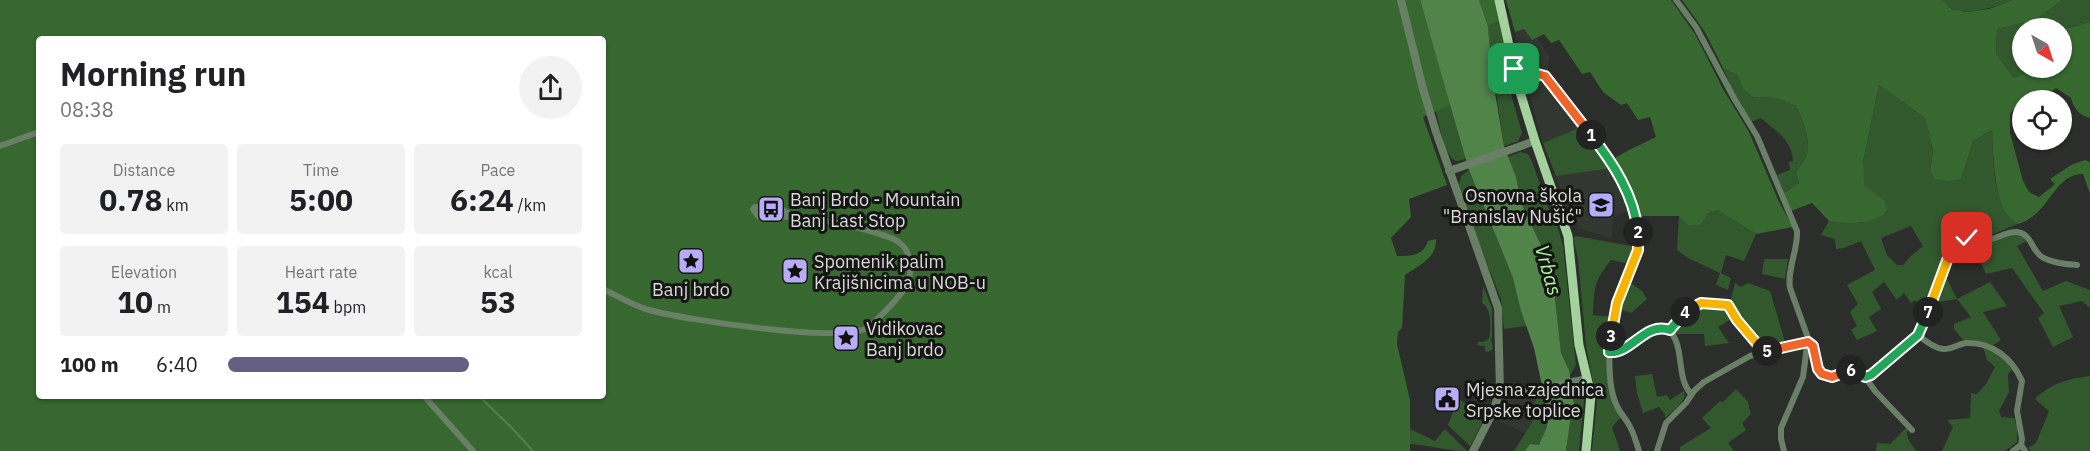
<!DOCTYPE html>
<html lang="en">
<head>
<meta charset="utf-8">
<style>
  :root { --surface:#fff; --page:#f2f2f2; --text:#202124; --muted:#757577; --accent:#645f83 }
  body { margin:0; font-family:"IBM Plex Sans",sans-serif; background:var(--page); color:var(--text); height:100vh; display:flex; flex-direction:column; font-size:22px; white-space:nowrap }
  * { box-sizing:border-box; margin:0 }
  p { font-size:20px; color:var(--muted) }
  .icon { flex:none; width:33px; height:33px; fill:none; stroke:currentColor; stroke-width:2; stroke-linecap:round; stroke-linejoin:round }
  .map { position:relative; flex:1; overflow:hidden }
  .drawer { position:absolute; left:36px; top:36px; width:570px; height:363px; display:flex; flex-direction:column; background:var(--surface); border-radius:6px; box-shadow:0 2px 4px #0004 }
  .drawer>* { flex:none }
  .needle { width:39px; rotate:141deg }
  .tools { position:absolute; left:2012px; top:18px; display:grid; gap:12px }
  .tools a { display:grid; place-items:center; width:60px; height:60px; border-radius:50%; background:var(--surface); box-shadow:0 2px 4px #0004; font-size:30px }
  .pin { position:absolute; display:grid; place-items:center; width:51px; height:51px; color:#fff; margin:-26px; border-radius:12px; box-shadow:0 3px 9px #0006 }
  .km { position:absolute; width:30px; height:30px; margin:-15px; border-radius:50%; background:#222; color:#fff; font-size:16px; line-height:30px; text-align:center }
  .round { display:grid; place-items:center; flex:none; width:63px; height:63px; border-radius:32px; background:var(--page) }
  .headline { display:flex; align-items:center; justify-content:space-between; height:102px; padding:0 24px }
  h1 { font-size:33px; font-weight:800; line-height:45px }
  .figures { display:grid; grid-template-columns:repeat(3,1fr); gap:9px; height:102px; padding:6px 24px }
  .figures div { display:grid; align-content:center; border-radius:6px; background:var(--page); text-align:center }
  .figures b { font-size:30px; font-weight:800 }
  .figures small { font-size:16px; font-weight:400 }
  .figures p { font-size:16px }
  ul { padding:0 24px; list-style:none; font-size:20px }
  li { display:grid; grid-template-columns:96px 72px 1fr; align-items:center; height:45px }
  li i { height:15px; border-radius:8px; background:var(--accent) }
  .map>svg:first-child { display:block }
  .built { fill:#323831 }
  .green { fill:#32592d; fill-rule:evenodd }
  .forest { fill:#36682f; fill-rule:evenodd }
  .water { fill:#508449 }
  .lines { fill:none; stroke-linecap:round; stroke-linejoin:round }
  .stream { stroke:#508449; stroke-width:2 }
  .minor { stroke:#697f66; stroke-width:6 }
  .tertiary { stroke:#697f66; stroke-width:8 }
  .primary { stroke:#a4d29d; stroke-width:9 }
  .split-1-casing { stroke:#fff; stroke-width:12 }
  .split-2-casing { stroke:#fff; stroke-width:12 }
  .split-3-casing { stroke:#fff; stroke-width:12 }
  .split-4-casing { stroke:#fff; stroke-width:12 }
  .split-5-casing { stroke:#fff; stroke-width:12 }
  .split-6-casing { stroke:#fff; stroke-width:12 }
  .split-7-casing { stroke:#fff; stroke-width:12 }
  .split-8-casing { stroke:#fff; stroke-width:12 }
  .split-1 { stroke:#f0652b; stroke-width:8 }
  .split-2 { stroke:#22a559; stroke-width:8 }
  .split-3 { stroke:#f5b400; stroke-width:8 }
  .split-4 { stroke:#22a559; stroke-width:8 }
  .split-5 { stroke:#f5b400; stroke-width:8 }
  .split-6 { stroke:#f0652b; stroke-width:8 }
  .split-7 { stroke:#22a559; stroke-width:8 }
  .split-8 { stroke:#f5b400; stroke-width:8 }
  .labels { text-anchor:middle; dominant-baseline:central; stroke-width:6; stroke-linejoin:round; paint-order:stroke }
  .poi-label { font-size:18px; fill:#d9dad9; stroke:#151514; text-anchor:start }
  .water-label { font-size:20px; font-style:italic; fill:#adf6a2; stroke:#151514 }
</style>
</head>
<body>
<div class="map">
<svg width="2090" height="451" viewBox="0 0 2090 451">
  <rect width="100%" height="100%" fill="#2c2e2b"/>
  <g class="built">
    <path d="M1524,28L1531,40L1537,37L1549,56L1548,71L1545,75L1525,69L1521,62L1515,32Z"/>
    <path d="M1524,75L1545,80L1581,127L1543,143Z"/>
    <path d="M1613,168L1625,192L1632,212L1614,215L1611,238L1578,228L1570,197L1564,198L1556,176Z"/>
    <path d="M1531,391L1533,396H1536V401L1533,421L1526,434L1493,418L1501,398Z"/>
  </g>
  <g class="green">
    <path d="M1941,0H2012C1991,8 1958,21 1941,0Z"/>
    <path d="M2062,0H2090V22L2061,30L2022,28V68H2035L2014,78L1996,54L1997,29L2035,20Z"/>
    <path d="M1496,22L1501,23L1508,56V77L1511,94L1522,133L1518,141L1504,146L1489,42L1488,26Z"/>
    <path d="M1723,68L1737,75L1743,89L1753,97L1777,98L1796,106C1803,121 1813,143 1805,159C1803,163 1798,168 1796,171L1799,183L1784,193L1777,175L1790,170L1789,162L1793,161C1792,139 1775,131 1761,118L1751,122L1735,96Z"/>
    <path d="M1879,85L1925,118L1933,150L1930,171L1961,179L1973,141L1992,130C1994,161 1991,204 2018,224L1988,236L1958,237C1945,255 1932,277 1931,299L1928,296L1918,304L1915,300L1911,303L1904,293L1897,300L1884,282L1872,292L1881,309L1869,317L1877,331L1857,340L1851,330L1857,326L1850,312L1858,304L1847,285L1875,270L1861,241L1844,248L1836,249L1835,239L1821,235L1829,221L1862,223L1883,200L1863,185V162ZM1911,226L1923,246L1910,257L1903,265H1897L1887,255L1881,238Z"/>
    <path d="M1451,105L1467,158C1465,159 1459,161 1457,161C1445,160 1439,122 1436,111Z"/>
    <path d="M1581,127L1613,168L1556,176L1543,143Z"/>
    <path d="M1520,152L1528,154L1531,159L1548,207L1558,228L1563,246L1576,365L1569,377V370L1561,353L1553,278L1541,245L1522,205L1516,177L1508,157Z"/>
    <path d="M1469,170L1513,278L1526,326L1504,329L1501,299L1478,241L1459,185L1461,176Z"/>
    <path d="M1717,210L1756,234L1744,261L1726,255L1721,273L1731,278L1728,290L1716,285L1720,273L1688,258L1677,250L1679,216L1707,214Z"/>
    <path d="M2015,234L2024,236L2028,240L2017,246L2043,291L2066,281L2090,290V308L2082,301L2059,306L2073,337L2053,347L2038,318L2044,313L2012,268L1986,274L1971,242L1981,244Z"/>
    <path d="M1576,236L1636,247L1630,264L1611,260C1594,281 1594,287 1593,315L1612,317C1605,349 1603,389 1621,417L1612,427L1620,451H1592L1597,402L1586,346L1578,258L1573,238Z"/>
    <path d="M1764,259H1788L1785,279L1762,274Z"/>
    <path d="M1946,277L1957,299L1990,282L2007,306L1983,312L2001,340L1993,345L1963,340L1954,329V324L1971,317L1957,299L1938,302Z"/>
    <path d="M1628,281L1642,291L1647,299L1631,313L1618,308Z"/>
    <path d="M1735,283L1741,287L1748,283L1770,291L1785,342L1766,347L1763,346L1732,307L1731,299Z"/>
    <path d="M1483,286L1492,308V338L1491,339L1493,349L1488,352L1485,351V346L1477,345L1478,342H1483L1489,339C1491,328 1492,309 1482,303Z"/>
    <path d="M1702,304L1727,307L1733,318L1718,327L1729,343L1705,346L1704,334H1675L1674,330L1686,313Z"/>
    <path d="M1983,347L2002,356L2012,370L2008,374L2009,392L1999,411L2001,417L2014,418L2017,427V442L2005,451H1942L1953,427L1947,420L1970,418L1971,393L1977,394L1986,384L1995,367L1987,360Z"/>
    <path d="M1652,374L1657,397L1667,395L1670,400L1684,391C1687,402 1673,410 1665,418V414L1659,407L1643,413L1637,393L1635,376Z"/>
    <path d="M2090,376V451H2031L2028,448L2036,443L2049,411L2035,399C2051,383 2068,379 2090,376Z"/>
    <path d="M1579,383L1584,392V400L1579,451H1566L1571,414L1575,411L1571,384Z"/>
    <path d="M1736,389L1748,402L1751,414L1742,423L1746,430L1728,443L1734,451H1680V447L1711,428L1702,418L1720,401L1723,402Z"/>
    <path d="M1543,390L1547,427L1539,446L1530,444L1525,451H1514L1533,421L1534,401H1536V396H1533L1532,393Z"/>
    <path d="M1459,400L1488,412L1470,446L1448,425L1456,404H1459Z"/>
    <path d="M1410,429L1435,441L1445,429L1467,451C1448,451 1429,445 1410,444Z"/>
    <path d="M1905,429H1908C1905,438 1911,444 1917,451H1876L1877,443L1890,444Z"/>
  </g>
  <g class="forest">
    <path d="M0,0H1420L1451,105L1423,117L1447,185L1409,199L1411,217L1391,238L1397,256C1411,256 1423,256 1428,241L1436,239C1437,258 1419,265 1405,275L1402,328L1398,332L1397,344L1410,400V451H0ZM39,39H603V396H39Z"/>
    <path d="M1479,0H1496L1501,23L1496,22L1488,26Z"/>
    <path d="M1506,0H1671L1695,34L1723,89L1749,132L1779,202L1793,227L1756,234L1717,210L1707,214L1701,224L1689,226L1679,216H1638L1626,181L1613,159L1629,150L1656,137L1650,117L1638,120L1627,103L1621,105L1603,92L1590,72L1582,74L1559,40L1551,43L1544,34L1532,40L1524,29L1515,32Z"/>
    <path d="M1682,0H1941L1952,9L1966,12L1989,9L2012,0H2062L2035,20L1997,29L1996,54L2014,78L2035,68H2061V30L2090,22V118C2079,115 2074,109 2071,98L2056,88L2049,93L2043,100C2024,100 2024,96 2010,114V133L2023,181L2029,192L2039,197L2055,184L2050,179L2071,165L2085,160L2090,162V194L2083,174C2053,174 2051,214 2018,224C2013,220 2008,217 2005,211C1994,192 1993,152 1992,130L1973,141L1961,179L1947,181L1935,179L1930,171L1933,150L1925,118L1879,85L1863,162L1864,185L1884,200L1887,210C1875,227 1847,223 1829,221L1812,203L1791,211L1784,193L1799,183L1796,171C1798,168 1803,163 1805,159C1813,143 1803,121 1796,106L1777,98L1753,97L1743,89L1737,75L1723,68L1705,32Z"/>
  </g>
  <path class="water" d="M1420,0H1479L1488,26L1492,74L1504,146L1516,177L1522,205L1541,245L1553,279L1561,353L1569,370L1575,411L1571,415L1566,451H1525L1530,444L1539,445L1547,427L1545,400L1534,348L1521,311L1513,278L1469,170Z"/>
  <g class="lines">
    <path class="stream" d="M479,396L511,427L533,451"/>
    <g class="minor">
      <path d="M1676,0L1696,27L1735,100L1757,136L1797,231C1798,251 1787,268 1790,288L1808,338L1803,377L1781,428V439L1784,451"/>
      <path d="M1515,72C1526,71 1539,71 1548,79C1585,124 1639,182 1639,244C1639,260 1622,286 1617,303C1609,328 1605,382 1617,406C1620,413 1626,419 1629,425C1634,433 1636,442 1639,451"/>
      <path d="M0,146L39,132"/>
      <path d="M603,289C618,296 633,306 649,310C686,320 838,343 868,328C880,316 904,295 909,279C912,268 910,251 901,244C895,238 885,236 876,233C837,220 799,216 758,216L753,209L755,207L774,206L794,216"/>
      <path d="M1670,331C1693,302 1693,303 1728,305L1737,320L1764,352"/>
      <path d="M1918,335C1925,341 1934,348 1943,349C1951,350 1958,344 1966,343C1992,342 2012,358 2022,381L2017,411L2022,439L2021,445"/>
      <path d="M1609,352C1630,354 1639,329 1668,329C1686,346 1675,376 1691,394"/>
      <path d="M1865,377L1875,391L1912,430"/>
      <path d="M1500,391L1521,392L1587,378"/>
      <path d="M424,396L473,451"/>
      <path d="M1657,451L1666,423L1686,403L1694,391L1704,382L1750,356L1808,342L1813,346L1818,369L1822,374L1832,377L1849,370L1865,377L1871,375C1883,365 1912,345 1919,332C1928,316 1948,246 1959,241C1969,236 1980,241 1991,239C2000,237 2008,231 2017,232C2032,234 2031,250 2042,257C2052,263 2066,264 2077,265"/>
      <path d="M2013,451L2021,445L2025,451"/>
    </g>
    <g class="tertiary">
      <path d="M1401,0L1423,89L1436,132L1498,308L1500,391L1492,414L1473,451"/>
      <path d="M1449,171L1535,141"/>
    </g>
    <path class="primary" d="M1499,0L1517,82L1535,141L1568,236L1579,345L1591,395L1586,451"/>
  </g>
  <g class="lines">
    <defs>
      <path id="split-1" d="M1514,69L1515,72L1526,71L1545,76L1591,135"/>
      <path id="split-2" d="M1591,135C1613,163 1634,195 1638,232"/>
      <path id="split-3" d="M1611,336L1617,303L1638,250V232"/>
      <path id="split-4" d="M1611,336L1609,352C1632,354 1645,321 1670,330L1685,312"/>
      <path id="split-5" d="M1685,312L1701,303L1728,305L1737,320L1764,352L1767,351"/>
      <path id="split-6" d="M1767,351L1808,342L1813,346L1818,369L1822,374L1832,377L1851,370"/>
      <path id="split-7" d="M1851,370L1865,377L1871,375L1918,335L1928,312"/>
      <path id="split-8" d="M1928,312L1952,247L1955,243L1967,238"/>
    </defs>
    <use href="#split-1" class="split-1-casing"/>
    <use href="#split-2" class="split-2-casing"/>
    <use href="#split-3" class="split-3-casing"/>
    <use href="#split-4" class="split-4-casing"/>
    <use href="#split-5" class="split-5-casing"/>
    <use href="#split-6" class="split-6-casing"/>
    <use href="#split-7" class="split-7-casing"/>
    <use href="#split-8" class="split-8-casing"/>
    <use href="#split-1" class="split-1"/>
    <use href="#split-2" class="split-2"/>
    <use href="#split-3" class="split-3"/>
    <use href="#split-4" class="split-4"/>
    <use href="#split-5" class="split-5"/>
    <use href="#split-6" class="split-6"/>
    <use href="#split-7" class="split-7"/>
    <use href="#split-8" class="split-8"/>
  </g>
  <defs>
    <symbol id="school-square" viewBox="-11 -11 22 22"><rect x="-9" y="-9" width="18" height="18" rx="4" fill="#b8abf7" stroke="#151514"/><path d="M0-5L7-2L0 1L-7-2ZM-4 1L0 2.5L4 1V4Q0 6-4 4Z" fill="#111"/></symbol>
    <symbol id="bus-square" viewBox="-11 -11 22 22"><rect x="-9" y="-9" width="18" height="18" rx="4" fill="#b8abf7" stroke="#151514"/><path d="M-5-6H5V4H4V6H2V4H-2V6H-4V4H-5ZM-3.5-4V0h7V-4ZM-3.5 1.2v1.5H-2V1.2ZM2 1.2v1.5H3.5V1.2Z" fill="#111"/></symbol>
    <symbol id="sight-square" viewBox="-11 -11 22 22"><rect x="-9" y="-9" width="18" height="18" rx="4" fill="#b8abf7" stroke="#151514"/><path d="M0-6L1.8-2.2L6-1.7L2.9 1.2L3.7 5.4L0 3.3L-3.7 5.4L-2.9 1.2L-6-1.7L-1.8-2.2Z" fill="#111"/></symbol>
    <symbol id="civic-square" viewBox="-11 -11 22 22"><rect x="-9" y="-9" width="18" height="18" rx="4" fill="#b8abf7" stroke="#151514"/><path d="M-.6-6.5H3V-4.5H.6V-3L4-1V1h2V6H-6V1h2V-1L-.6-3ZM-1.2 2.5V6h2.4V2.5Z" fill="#111"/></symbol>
  </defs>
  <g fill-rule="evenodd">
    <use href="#school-square" x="1586" y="190" width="30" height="30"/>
    <use href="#bus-square" x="756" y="194" width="30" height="30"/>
    <use href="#sight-square" x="676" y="246" width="30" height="30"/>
    <use href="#sight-square" x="780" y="256" width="30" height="30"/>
    <use href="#sight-square" x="831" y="323" width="30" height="30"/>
    <use href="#civic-square" x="1432" y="384" width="30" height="30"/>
  </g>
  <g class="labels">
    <g class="poi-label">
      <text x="1582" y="195" text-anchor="end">Osnovna škola<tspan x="1582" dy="21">"Branislav Nušić"</tspan></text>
      <text x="790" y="199">Banj Brdo - Mountain<tspan x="790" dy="21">Banj Last Stop</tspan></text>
      <text x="814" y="261">Spomenik palim<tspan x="814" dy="21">Krajišnicima u NOB-u</tspan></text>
      <text x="691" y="289" text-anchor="middle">Banj brdo</text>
      <text x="866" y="328">Vidikovac<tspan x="866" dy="21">Banj brdo</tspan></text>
      <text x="1466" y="389">Mjesna zajednica<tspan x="1466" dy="21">Srpske toplice</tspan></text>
    </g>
    <g class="water-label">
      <text transform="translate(1549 270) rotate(74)">Vrbas</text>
    </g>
  </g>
</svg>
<div class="tools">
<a><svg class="needle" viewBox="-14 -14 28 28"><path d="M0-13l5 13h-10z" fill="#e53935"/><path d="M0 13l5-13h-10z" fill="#757577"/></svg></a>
<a><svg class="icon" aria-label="locate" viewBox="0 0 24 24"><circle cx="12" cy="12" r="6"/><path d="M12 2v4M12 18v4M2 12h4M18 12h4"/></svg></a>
</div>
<div class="pin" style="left:1514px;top:69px;background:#1e9e55"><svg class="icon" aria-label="arrive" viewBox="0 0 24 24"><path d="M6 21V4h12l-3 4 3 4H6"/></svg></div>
<div class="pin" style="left:1967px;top:238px;background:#d93025"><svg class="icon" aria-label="check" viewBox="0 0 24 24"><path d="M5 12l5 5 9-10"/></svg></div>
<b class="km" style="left:1591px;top:135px">1</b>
<b class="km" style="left:1638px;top:232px">2</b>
<b class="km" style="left:1611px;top:336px">3</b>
<b class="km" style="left:1685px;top:312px">4</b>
<b class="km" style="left:1767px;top:351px">5</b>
<b class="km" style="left:1851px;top:370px">6</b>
<b class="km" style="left:1928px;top:312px">7</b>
<section class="drawer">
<div class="headline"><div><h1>Morning run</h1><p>08:38</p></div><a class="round"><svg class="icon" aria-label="share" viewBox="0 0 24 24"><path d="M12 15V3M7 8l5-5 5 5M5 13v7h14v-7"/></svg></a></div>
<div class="figures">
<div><p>Distance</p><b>0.78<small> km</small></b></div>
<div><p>Time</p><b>5:00</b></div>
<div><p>Pace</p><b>6:24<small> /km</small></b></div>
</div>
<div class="figures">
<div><p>Elevation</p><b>10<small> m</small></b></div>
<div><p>Heart rate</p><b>154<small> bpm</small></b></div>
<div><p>kcal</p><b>53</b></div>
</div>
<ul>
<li><b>100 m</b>6:40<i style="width:68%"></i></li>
</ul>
</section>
</div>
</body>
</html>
